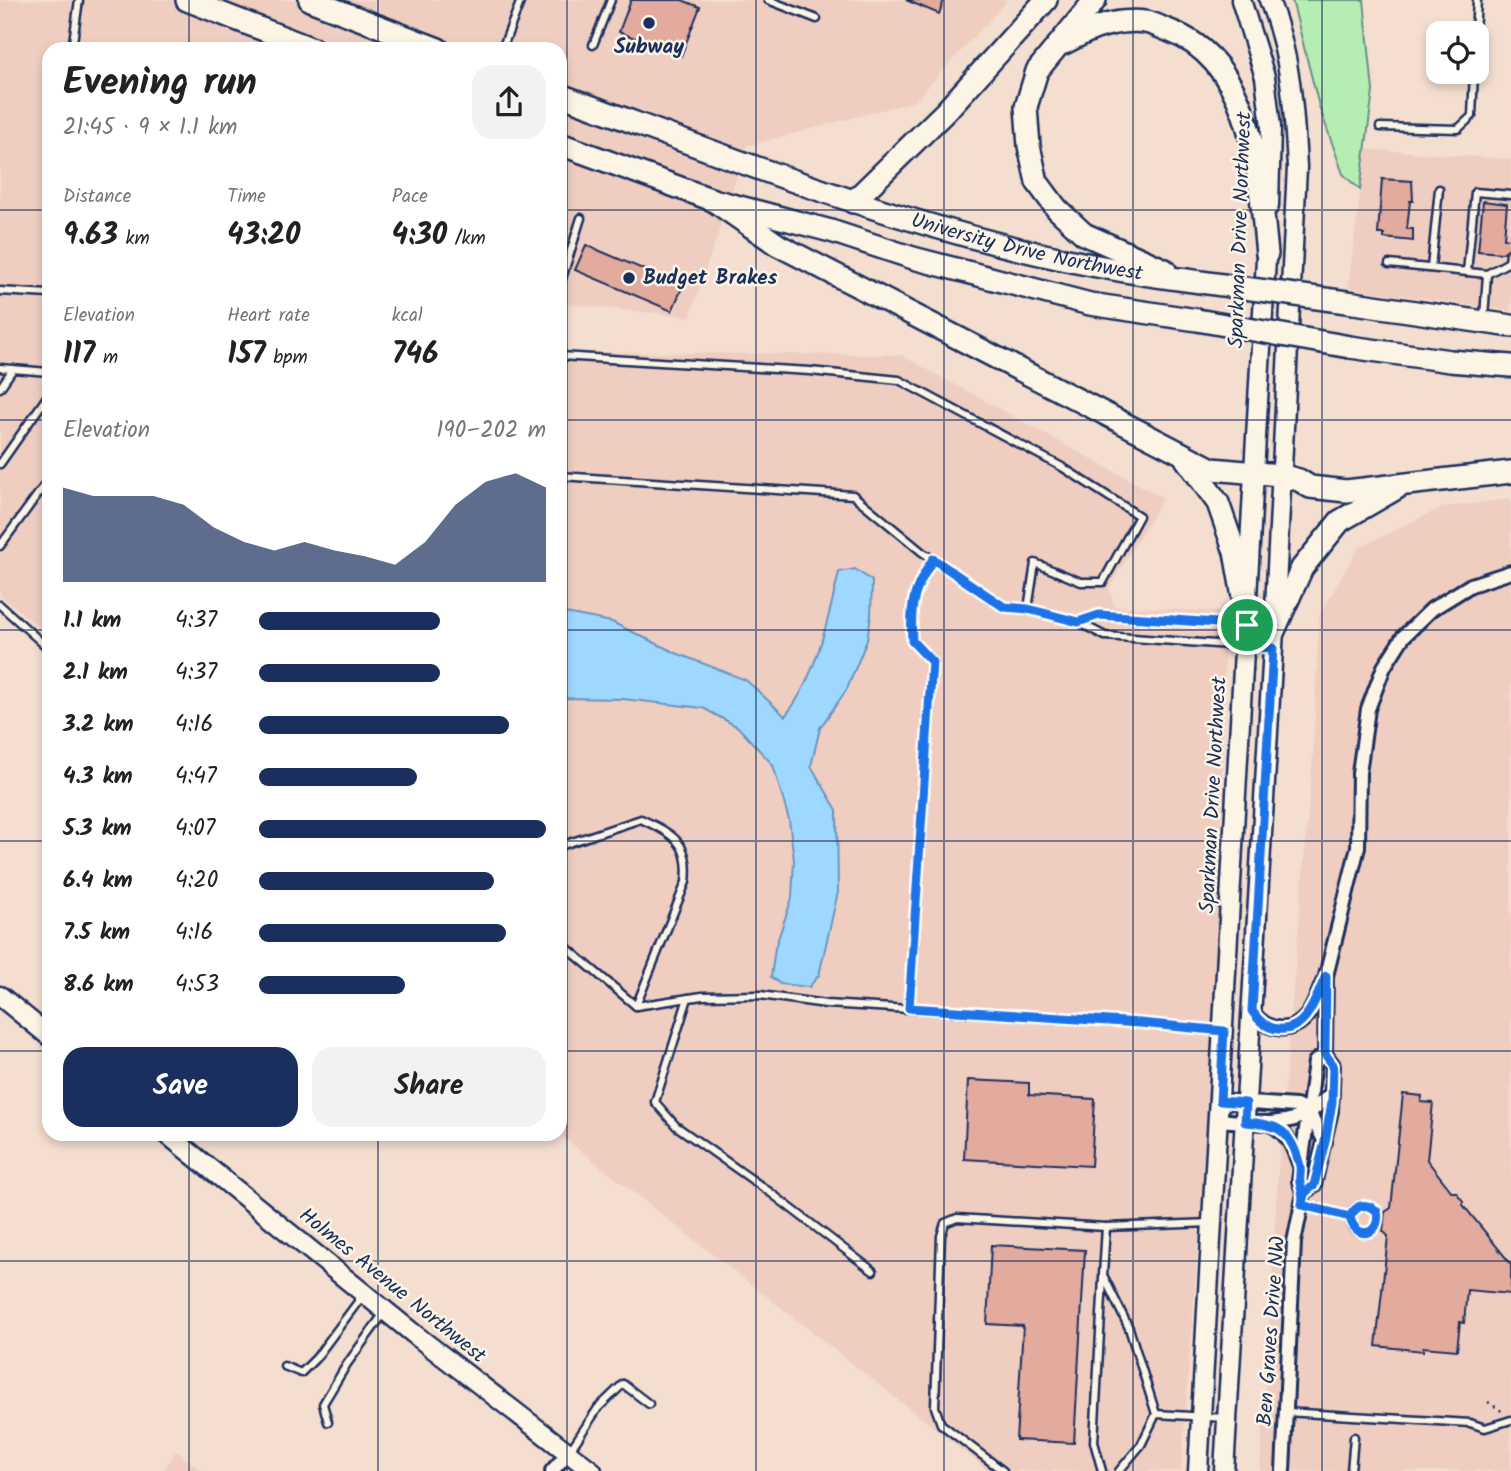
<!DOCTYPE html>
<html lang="en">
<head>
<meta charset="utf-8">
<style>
  :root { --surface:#fff; --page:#f2f2f2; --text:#222; --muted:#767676; --accent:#1b2f5e }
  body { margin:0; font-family:Kalam,sans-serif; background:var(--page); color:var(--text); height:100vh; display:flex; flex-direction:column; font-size:26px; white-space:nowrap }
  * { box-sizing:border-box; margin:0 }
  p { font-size:23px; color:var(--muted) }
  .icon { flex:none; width:38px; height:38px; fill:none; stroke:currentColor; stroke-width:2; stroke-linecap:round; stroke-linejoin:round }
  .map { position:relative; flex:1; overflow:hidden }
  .details { position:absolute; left:42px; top:42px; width:525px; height:1099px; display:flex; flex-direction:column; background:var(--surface); border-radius:21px; box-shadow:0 4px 10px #0003 }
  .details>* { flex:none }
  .tools { position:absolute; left:1426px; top:21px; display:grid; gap:14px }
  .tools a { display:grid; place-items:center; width:63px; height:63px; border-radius:14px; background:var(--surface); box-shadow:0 4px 10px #0003; font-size:35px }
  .pin { position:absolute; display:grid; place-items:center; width:60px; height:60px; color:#fff; margin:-30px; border:4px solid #fff; border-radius:50%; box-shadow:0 2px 7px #0007 }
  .round { display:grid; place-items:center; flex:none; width:74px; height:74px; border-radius:21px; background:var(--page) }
  .overview { display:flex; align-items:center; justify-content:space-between; height:119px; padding:0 21px }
  h1 { font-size:38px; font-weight:700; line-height:52px }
  .figures { display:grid; grid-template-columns:repeat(3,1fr); gap:10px; height:119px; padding:7px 21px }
  .figures div { display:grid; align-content:center }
  .figures b { font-size:30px; font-weight:700 }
  .figures small { font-size:19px; font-weight:400 }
  .figures p { font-size:19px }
  .chart { height:196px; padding:14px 21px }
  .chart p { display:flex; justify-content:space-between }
  .chart svg { width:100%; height:126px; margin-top:7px; fill:var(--accent); opacity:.7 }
  .action { display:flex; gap:14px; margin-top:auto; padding:14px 21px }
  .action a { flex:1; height:80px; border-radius:21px; background:var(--accent); color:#fff; font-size:28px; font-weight:700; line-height:80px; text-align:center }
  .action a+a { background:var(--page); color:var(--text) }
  ul { padding:0 21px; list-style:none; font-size:23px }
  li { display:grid; grid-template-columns:112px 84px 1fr; align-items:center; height:52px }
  li i { height:18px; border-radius:9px; background:var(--accent) }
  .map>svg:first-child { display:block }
  .built { fill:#efcec1 }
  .green { fill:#b5eeb3; stroke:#688e88; stroke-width:2 }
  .water { fill:#9fd8ff; stroke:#6a94bf; stroke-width:2 }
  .building { fill:#e3aa9e; stroke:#1b2f5e; stroke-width:2 }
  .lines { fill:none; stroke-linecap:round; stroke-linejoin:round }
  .lane-casing { stroke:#1b2f5e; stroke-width:11 }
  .street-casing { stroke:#1b2f5e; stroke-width:18 }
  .secondary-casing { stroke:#1b2f5e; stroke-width:23 }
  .highway-casing { stroke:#1b2f5e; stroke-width:26 }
  .path { stroke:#1b2f5e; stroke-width:2.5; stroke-dasharray:2 5; stroke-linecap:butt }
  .lane { stroke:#fcf5e5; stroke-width:6 }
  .street { stroke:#fcf5e5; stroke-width:12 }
  .secondary { stroke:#fcf5e5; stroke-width:18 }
  .highway { stroke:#fcf5e5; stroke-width:21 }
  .highway-bridge-casing { stroke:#1b2f5e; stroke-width:26; stroke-linecap:butt }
  .highway-bridge { stroke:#fcf5e5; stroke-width:21 }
  .route-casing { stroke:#fff; stroke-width:14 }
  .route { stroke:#1a73e8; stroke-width:9 }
  .grid { fill:none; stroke:#1b2f5e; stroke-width:2; stroke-opacity:0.55 }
  .poi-dot { fill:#1b2f5e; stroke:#fcf5e5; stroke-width:2.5 }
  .labels { text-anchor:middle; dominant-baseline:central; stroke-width:5; stroke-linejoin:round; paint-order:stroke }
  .poi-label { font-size:21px; font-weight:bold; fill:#1b2f5e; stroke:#fcf5e5 }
  .street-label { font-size:21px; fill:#1b2f5e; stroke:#fcf5e5 }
</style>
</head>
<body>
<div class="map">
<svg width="1511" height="1471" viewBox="0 0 1511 1471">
  <rect width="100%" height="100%" fill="#f4ded0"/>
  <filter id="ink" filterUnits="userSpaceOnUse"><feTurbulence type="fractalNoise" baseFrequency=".0143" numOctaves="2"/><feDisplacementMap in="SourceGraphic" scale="14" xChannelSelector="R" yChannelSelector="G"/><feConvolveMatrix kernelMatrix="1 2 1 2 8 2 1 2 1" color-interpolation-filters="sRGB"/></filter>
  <g filter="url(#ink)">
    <g class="built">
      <path d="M0,0H1008L915,101L747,146L690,317L560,303V49H49V635L0,595Z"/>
      <path d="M1366,149L1511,159V311L1348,288Z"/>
      <path d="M560,352L901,355L1163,498L1109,588L1114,606L1226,612L1215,1021L1181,1471H989L559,1134Z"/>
      <path d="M1511,499V1471H1260L1279,1156L1313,755L1319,616L1358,548L1443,507Z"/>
      <path d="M176,1451L202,1471H163Z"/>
    </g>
    <path class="green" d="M1292,0H1364L1373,91L1360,190L1343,174L1319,106Z"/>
    <path class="water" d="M855,569L872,581L871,616L867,640L847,689L820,728L811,766L837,810L838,892L819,975L809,987L780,984L771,977L775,948L792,898L794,860L789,820L773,765L738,727L703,708L623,699L560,698V612L612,622L676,653L746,680L785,716C815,681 829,617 839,572Z"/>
    <g class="building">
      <path d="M631,0H682L700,7L681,56L619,32Z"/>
      <path d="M906,0H944L939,14Z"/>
      <path d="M1382,179L1412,181L1413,201H1410L1407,229H1413V241L1384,238V234H1378Z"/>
      <path d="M1483,201L1507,204L1504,238L1511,239V247L1502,253L1478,251Z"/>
      <path d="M586,245L683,286L672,311L575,270Z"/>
      <path d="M968,1080L1029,1083V1095L1095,1099L1091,1166L964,1159Z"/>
      <path d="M1403,1094L1422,1096L1421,1102L1433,1103L1427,1160L1452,1192H1456L1463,1201V1205L1511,1264V1294L1467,1290L1464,1323L1460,1322L1457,1350L1423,1347V1351L1376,1346L1388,1236L1383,1231L1385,1212L1391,1208Z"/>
      <path d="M991,1245L1085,1250L1074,1443L1016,1440L1023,1326L987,1324Z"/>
    </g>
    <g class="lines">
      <defs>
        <g id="lane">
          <path d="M768,0L817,19"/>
          <path d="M1475,33L1477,0"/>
          <path d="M593,45L611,0"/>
          <path d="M72,49L79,0"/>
          <path d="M502,49L521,0"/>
          <path d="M1380,127L1458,129L1472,116L1474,72"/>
          <path d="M1389,264L1487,274L1509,262L1510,253"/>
          <path d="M1431,268L1439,189"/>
          <path d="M1467,272L1475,192L1511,195"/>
          <path d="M560,285L581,218"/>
          <path d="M0,291L49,294"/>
          <path d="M1484,318L1487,274"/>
          <path d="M560,356L810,371L899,380L1062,467L1139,516L1103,582H1081L1035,563L1028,609"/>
          <path d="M0,368L49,372"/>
          <path d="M0,388L13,369"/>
          <path d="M0,464L49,394"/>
          <path d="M560,476L853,495L922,552L1004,607L1028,609L1078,622L1105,636L1271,648"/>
          <path d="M0,546L49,479"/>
          <path d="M0,605L49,649"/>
          <path d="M1078,622L1099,615L1272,627"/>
          <path d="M560,846L641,819C673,834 691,843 686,882L636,1006"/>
          <path d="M560,942L636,1006L702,996L760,995L826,1004L1140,1023L1222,1031"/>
          <path d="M688,998L655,1102L676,1126L771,1193L873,1271"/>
          <path d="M909,1008L932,662L912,641C910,603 913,591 933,559"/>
          <path d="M1302,1205L1350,1217"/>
          <circle cx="1364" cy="1219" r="14"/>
          <path d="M1106,1227L1103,1275L1129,1328L1156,1414"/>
          <path d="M284,1366L301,1373L316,1358L363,1295"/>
          <path d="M1285,1412L1470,1423L1485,1428L1511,1420"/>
          <path d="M328,1422L323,1404L347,1364L384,1313"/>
          <path d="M569,1452L598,1408L623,1384L649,1404"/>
          <path d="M1003,1471L941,1424L935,1407L941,1236L945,1223L957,1218L1106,1227L1211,1223"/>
          <path d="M1102,1471L1094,1442L1103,1278"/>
          <path d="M1119,1471L1141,1445L1156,1414L1225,1418"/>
          <path d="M1351,1471L1354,1437"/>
        </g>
        <g id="street">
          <path d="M1252,1011C1266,1032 1293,1036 1309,1013C1315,1004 1319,992 1323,982"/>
          <path d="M1220,1101L1296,1106L1309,1112L1325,1142"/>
          <path d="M1218,1120C1247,1122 1285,1129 1311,1111C1318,1106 1325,1099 1332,1093"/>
          <path d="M1268,1123C1288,1132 1293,1147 1300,1166"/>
          <path d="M1304,1193L1314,1185L1331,1111L1333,1065L1325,1054L1326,976L1358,847L1359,773L1368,709L1384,667L1403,637L1432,609L1471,585L1511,572"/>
          <path d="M552,1471L568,1453"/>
          <path d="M1283,1471L1294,1242L1304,1193L1299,1181L1315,1062L1325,1054"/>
        </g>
        <g id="secondary">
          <path d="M1241,0L1265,77L1271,127L1269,206"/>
          <path d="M0,996L49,1036"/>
          <path d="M167,1134L414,1334L592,1471"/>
          <path d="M1198,1471L1267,241"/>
          <path d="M1224,1471L1273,648L1297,167C1294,110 1291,54 1269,0"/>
        </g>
        <g id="highway">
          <path d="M187,0L313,49"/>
          <path d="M310,0L438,49"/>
          <path d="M1095,0L1037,71L1026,107L1029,146L1037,182L1057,209L1084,234L1165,270"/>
          <path d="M1064,43C1076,37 1090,29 1103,26C1114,22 1134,20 1145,22C1153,23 1162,28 1170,31C1255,63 1259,178 1267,254"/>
          <path id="s1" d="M560,95C764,170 968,254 1186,280"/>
          <path d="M560,144L713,200L831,231L913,258L1090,304L1197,320"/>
          <path d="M713,200L778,245L1212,469L1280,475L1299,480L1310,487L1346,491L1511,472"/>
          <path d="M853,202L946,111L1046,0"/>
          <path d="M1354,303L1511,326"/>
          <path d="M1350,347L1450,361L1511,366"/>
          <path d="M1186,459L1218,503L1235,552L1247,619"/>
          <path d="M1273,633L1302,568L1340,521L1397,488"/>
        </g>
      </defs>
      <use href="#lane" class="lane-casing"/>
      <use href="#street" class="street-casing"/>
      <use href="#secondary" class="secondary-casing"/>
      <use href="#highway" class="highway-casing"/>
      <path class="path" d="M1488,1402L1503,1412"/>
      <use href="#lane" class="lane"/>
      <use href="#street" class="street"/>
      <use href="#secondary" class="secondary"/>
      <use href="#highway" class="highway"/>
      <defs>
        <g id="highway-bridge">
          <path d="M1186,280L1354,303"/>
          <path d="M1197,320L1350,347"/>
        </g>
      </defs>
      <use href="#highway-bridge" class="highway-bridge-casing"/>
      <use href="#highway-bridge" class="highway-bridge"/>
    </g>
  </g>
  <g class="lines" filter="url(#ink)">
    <defs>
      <path id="route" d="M1247,625L1099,615L1078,622L1028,609L1004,607L933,559C913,591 910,603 912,641L932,662L909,1008L1140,1023L1224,1031L1220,1101L1246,1103L1245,1122C1280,1124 1291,1131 1300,1166C1301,1172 1299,1177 1300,1183C1302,1192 1304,1195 1302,1205L1350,1217C1355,1241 1382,1236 1377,1211C1365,1202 1357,1204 1350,1217L1302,1205L1304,1194L1314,1185L1325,1142L1332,1102L1333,1065L1325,1054L1326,976C1316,997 1307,1032 1278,1029C1266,1028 1258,1020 1252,1011L1273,648L1246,646L1247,625"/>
    </defs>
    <use href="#route" class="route-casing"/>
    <use href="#route" class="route"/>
  </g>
  <path class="grid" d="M189,0V49M378,0V49M567,0V1471M756,0V1471M944,0V1471M1133,0V1471M1322,0V1471M0,210H49M560,210H1511M0,420H49M560,420H1511M0,630H49M560,630H1511M0,841H49M560,841H1511M0,1051H49M560,1051H1511M189,1134V1471M378,1134V1471M0,1261H1511"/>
  <g class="poi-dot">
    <circle cx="649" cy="23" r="7"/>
    <circle cx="629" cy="278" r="7"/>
  </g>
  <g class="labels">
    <g class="poi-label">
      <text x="649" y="47">Subway</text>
      <text x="643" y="278" text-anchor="start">Budget Brakes</text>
    </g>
    <g class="street-label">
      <text transform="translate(1241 230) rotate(-88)">Sparkman Drive Northwest</text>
      <text stroke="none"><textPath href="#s1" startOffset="492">University Drive Northwest</textPath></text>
      <text transform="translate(1214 795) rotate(-87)">Sparkman Drive Northwest</text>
      <text transform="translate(392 1286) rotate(39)">Holmes Avenue Northwest</text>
      <text transform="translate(1272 1331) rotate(-86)">Ben Graves Drive NW</text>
    </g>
  </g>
</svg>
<div class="tools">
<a><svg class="icon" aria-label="locate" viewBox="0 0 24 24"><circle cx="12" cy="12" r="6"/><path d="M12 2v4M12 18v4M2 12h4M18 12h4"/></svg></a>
</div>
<div class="pin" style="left:1247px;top:625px;background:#1e9e55"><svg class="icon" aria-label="arrive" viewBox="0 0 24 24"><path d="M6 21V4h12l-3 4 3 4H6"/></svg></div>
<section class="details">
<div class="overview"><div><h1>Evening run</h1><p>21:45 · 9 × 1.1 km</p></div><a class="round"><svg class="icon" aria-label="share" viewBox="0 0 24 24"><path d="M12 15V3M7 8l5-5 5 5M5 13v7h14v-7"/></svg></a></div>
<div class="figures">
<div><p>Distance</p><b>9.63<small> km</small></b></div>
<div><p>Time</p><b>43:20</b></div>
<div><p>Pace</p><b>4:30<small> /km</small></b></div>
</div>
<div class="figures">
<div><p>Elevation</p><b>117<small> m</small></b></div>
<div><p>Heart rate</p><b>157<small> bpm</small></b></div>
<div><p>kcal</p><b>746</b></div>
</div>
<div class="chart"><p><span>Elevation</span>190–202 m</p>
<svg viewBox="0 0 160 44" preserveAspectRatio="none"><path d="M0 44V11L10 14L20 14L30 14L40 17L50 25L60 30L70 33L80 30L90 33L100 35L110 38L120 30L130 17L140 9L150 6L160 11V44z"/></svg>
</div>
<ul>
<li><b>1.1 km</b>4:37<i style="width:63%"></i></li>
<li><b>2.1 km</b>4:37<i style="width:63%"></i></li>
<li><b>3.2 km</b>4:16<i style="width:87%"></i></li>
<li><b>4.3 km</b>4:47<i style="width:55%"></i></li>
<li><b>5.3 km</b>4:07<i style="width:100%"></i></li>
<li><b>6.4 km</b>4:20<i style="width:82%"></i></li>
<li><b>7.5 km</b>4:16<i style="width:86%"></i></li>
<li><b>8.6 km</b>4:53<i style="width:51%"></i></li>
</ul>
<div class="action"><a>Save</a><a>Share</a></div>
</section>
</div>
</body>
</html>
